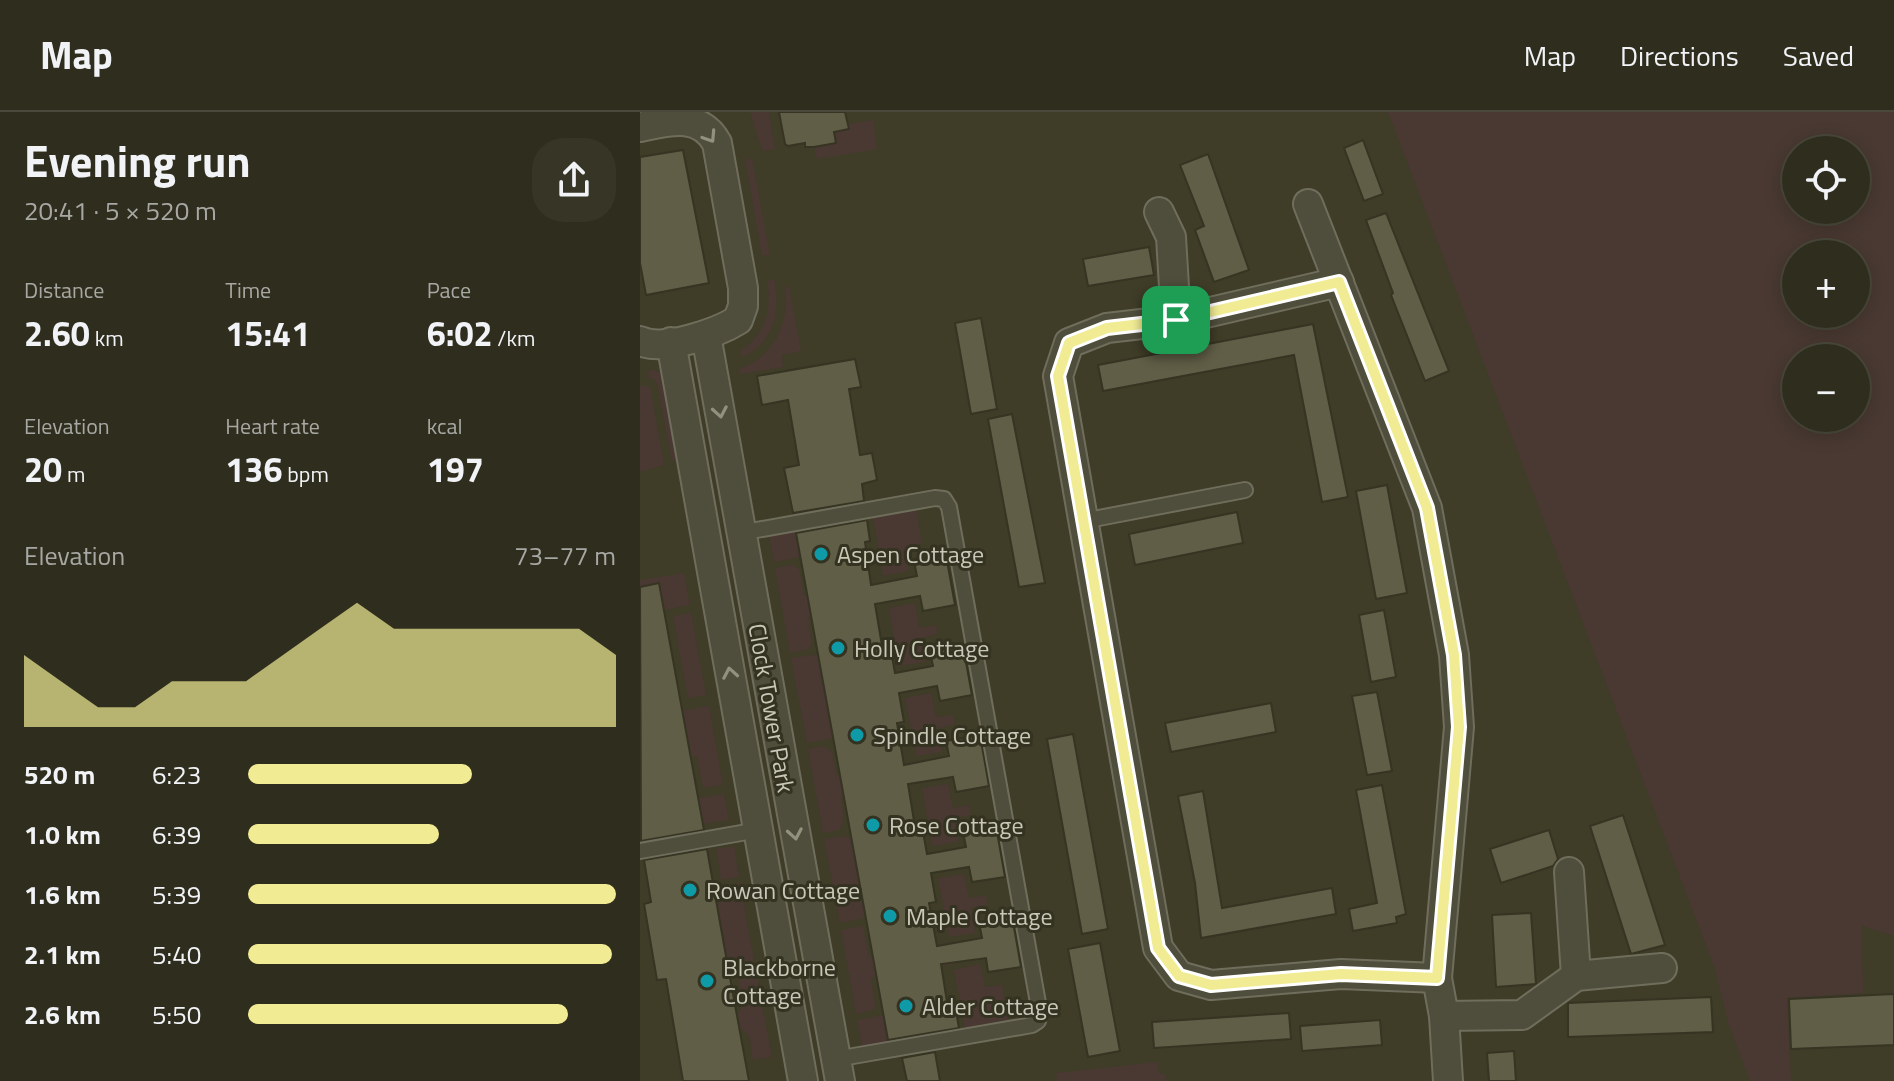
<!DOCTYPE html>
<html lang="en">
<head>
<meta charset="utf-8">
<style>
  :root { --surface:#2f2d1d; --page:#373526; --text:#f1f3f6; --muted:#a7a8a4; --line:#4a493b; --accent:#f1ec94 }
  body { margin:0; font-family:"Titillium Web",sans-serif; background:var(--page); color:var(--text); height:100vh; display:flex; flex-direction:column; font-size:30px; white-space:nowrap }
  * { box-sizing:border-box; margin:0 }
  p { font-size:26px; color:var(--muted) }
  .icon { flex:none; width:44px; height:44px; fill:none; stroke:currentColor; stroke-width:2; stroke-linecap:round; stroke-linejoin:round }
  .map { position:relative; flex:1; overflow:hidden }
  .panel { display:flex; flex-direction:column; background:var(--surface); width:640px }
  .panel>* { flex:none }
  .buttons { position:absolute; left:1142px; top:24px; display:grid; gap:16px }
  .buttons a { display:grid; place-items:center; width:88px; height:88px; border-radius:50%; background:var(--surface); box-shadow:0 4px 20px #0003,0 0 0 2px var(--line); font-size:40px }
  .pin { position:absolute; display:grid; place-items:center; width:68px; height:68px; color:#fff; margin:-34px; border-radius:16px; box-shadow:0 4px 12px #0006 }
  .round { display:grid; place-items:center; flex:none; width:84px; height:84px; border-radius:32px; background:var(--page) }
  .overview { display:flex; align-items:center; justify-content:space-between; height:136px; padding:0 24px }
  h1 { font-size:44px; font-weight:700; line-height:60px }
  .stats { display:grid; grid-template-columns:repeat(3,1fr); gap:12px; height:136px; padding:8px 24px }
  .stats div { display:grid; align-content:center }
  .stats b { font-size:34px; font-weight:700 }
  .stats small { font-size:22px; font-weight:400 }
  .stats p { font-size:22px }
  .chart { height:224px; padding:16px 24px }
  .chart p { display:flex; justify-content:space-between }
  .chart svg { width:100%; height:144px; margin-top:8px; fill:var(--accent); opacity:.7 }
  ul { padding:0 24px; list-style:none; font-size:26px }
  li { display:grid; grid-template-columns:128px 96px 1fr; align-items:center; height:60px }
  li i { height:20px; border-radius:10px; background:var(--accent) }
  header { display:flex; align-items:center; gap:48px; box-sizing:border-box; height:112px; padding:0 40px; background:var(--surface); border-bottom:2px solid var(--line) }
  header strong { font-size:38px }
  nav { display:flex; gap:44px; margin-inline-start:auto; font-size:28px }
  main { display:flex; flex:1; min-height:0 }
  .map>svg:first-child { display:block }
  .green { fill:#493932; fill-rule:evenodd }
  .building { fill:#605e46; stroke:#363422; stroke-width:2 }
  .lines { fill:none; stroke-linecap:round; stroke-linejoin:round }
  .service-casing { stroke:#6f6d5c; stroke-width:18 }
  .minor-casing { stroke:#6f6d5c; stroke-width:32 }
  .service { stroke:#4f4d3b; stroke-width:14 }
  .minor { stroke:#4f4d3b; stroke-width:28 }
  .oneway { stroke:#929180 }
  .route-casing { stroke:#fff; stroke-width:16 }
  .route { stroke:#f1ec94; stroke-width:10 }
  .culture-dot { fill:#0f9aa8; stroke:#343220; stroke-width:3 }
  .labels { text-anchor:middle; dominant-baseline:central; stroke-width:6; stroke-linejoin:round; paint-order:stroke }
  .poi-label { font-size:24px; fill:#c9c8b8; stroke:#343220; text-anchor:start }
  .street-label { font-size:24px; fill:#c9c8b8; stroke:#343220 }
</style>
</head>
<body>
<header>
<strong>Map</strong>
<nav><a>Map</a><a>Directions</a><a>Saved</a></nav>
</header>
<main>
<section class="panel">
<div class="overview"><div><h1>Evening run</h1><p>20:41 · 5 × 520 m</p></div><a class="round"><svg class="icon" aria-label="share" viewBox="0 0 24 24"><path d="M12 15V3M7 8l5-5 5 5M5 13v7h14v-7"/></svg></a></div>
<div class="stats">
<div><p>Distance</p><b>2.60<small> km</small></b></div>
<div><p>Time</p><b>15:41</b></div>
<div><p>Pace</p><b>6:02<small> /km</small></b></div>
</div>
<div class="stats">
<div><p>Elevation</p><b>20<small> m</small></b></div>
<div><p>Heart rate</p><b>136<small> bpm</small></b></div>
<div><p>kcal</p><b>197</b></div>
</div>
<div class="chart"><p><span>Elevation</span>73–77 m</p>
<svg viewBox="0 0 160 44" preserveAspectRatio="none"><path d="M0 44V22L10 30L20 38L30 38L40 30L50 30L60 30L70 22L80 14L90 6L100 14L110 14L120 14L130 14L140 14L150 14L160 22V44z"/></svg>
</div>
<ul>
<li><b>520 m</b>6:23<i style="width:61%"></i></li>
<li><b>1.0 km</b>6:39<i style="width:52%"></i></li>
<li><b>1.6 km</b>5:39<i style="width:100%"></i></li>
<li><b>2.1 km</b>5:40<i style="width:99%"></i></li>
<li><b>2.6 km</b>5:50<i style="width:87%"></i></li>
</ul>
</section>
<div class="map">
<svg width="1254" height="969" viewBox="0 0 1254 969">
  <rect width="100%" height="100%" fill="#3f3c27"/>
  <g class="green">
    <path d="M110,0H129L135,37L122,39Z"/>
    <path d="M748,0H1254V824L1222,814L1223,881L1147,886L1151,969H1110L1089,913L1075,857ZM1216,38V98H1156V38ZM1216,142V202H1156V142ZM1216,246V306H1156V246Z"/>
    <path d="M233,8L237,37L177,47L174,35L196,31L194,20L208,17V12Z"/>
    <path d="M112,46L130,142L122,144L105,48Z"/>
    <path d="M134,167C141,199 134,230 103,245L100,239C126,223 132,197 127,169Z"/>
    <path d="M149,174L161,239L142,243L143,255L100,262L99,257C134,246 150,210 145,175Z"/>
    <path d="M9,257L23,261L40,344L32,350L18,274L14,267L8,266Z"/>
    <path d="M0,274H10L24,353L0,360Z"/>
    <path d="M276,396L282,432L265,436L269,459L243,464L233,404Z"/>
    <path d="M156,418L160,445L134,450L129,423Z"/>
    <path d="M152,453L159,457L164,484L237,471L240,492L168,505L172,532L167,538L150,541L135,456Z"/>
    <path d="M44,461L50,493L24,498L19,472L0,475V468Z"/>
    <path d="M275,491L279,516L296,513L298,522L281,526L285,550L259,554L249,496Z"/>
    <path d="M51,501L66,583L48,586L33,504Z"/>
    <path d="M180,542L183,569L253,556L193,626L167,631L151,546Z"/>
    <path d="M291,581L296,605L313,603L315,612L298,616L302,640L276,644L265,586Z"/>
    <path d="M69,594L83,673L63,676L57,644L7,653L42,599Z"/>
    <path d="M184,634L192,640L197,664L277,649L281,671L201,685L204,708L199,718L183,721L168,637Z"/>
    <path d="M308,672L313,696L329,693L331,703L314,706L318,730L292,734L282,676Z"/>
    <path d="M84,682L89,708L63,712L58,686Z"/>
    <path d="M203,724L212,727L216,749L286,736L292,768L221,779L226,806L200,811L184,727Z"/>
    <path d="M94,734L99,765L81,768L76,737Z"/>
    <path d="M324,762L329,786L346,783L347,793L331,796L335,821L309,825L298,766Z"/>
    <path d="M100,771L115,854L89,859L84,833L15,845L78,803L74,775Z"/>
    <path d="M223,814L229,845L310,830L314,852L231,866L236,897L216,902L201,818Z"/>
    <path d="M340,852L345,875L362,873L368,908L325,916L314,858Z"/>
    <path d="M116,860L132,945L113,948L109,923L100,916L36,925L33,913L99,900L103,893L98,864Z"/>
    <path d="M244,903L248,930L222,934L217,908Z"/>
    <path d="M518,950L519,962H525L526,969H417L416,961Z"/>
  </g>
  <g class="building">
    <path d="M139,0H205L209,17L194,20L196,31L174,35H165V31L148,34L145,32Z"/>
    <path d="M723,28L743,82L724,89L704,36Z"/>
    <path d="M43,38L69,171L6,183L0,151V45Z"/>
    <path d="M568,42L609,158L574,170L555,118L564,114L540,53Z"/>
    <path d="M746,101L809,259L785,269L751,183L753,181L726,108Z"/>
    <path d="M509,135L514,163L448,174L443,147Z"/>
    <path d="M341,206L357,297L331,302L315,211Z"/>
    <path d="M673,212L708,385L682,390L654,243L463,279L458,253Z"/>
    <path d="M215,247L221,275L209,277L220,343L232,341L237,368L222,372L224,389L153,401L144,356L159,353L148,288L122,293L117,264Z"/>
    <path d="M372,302L405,471L379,475L348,307Z"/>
    <path d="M747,373L767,481L736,487L716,379Z"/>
    <path d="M597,400L603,431L495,453L489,422Z"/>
    <path d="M227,408L230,429L225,430L231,473L277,464L274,450L306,443L315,493L283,499L280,484L235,492L242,534L250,533L255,561L293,554L290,540L323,534L332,583L300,589L297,574L259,581L264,610L257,611L264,653L309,644L306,629L340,623L349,674L316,680L313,665L268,672L275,715L282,714L287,742L326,735L323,720L356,714L365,765L332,770L329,755L291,761L296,790L289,791L297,834L342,826L339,810L372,804L381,855L348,860L346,846L301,852L308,896L315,894L319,916L248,928L156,421Z"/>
    <path d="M19,471L64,718L1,729L0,475Z"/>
    <path d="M744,498L756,565L731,570L719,503Z"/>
    <path d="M737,580L752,659L727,663L712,584Z"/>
    <path d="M631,591L636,620L531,640L525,611Z"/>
    <path d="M433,622L468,817L442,822L407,627Z"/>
    <path d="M742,673L766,802L756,805L757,811L713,819L709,797L737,791L716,678Z"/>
    <path d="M563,679L582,796L692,776L696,802L561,826L555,771L538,684Z"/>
    <path d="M983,703L1025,833L991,842L950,714Z"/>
    <path d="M909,718L918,747L913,754L861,771L850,737Z"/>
    <path d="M67,737L84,833L109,969H43L26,867L17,868L4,792L11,790L4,748Z"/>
    <path d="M891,801L896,872L856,875L852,803Z"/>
    <path d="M460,831L480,939L448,945L428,837Z"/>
    <path d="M1254,882V933L1151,937L1149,887Z"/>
    <path d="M1071,885L1073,920L928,925V891Z"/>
    <path d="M649,901L651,927L514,936L512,910Z"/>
    <path d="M740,908L742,933L662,939L660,914Z"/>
    <path d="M874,939L876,969H849L847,941Z"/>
    <path d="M295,940L300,969H267L262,946Z"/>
  </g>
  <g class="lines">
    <defs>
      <g id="service">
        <path d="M443,409L605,378"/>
        <path d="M100,421L295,386L304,387L309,395L400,902L398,909L392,913L196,947"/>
        <path d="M0,739L118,718"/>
      </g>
      <g id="minor">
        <path d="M0,15C29,9 60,0 77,31L103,176V194L98,208C77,221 23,240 0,229"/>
        <path d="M668,92L787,396L814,543L819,615L797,866L804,904L808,969"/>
        <path d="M519,100L531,125L536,208"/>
        <path d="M699,170L536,208L467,216L429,231L418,264L518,836L539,864L571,873L701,862L797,866"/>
        <path d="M66,223L200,969"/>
        <path d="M31,230L163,969"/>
        <path d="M929,760L936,864"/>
        <path d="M804,904L882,903L936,864L1022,856"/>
      </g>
    </defs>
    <use href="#service" class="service-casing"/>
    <use href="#minor" class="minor-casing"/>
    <use href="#service" class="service"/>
    <use href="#minor" class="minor"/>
  </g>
  <defs><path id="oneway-chevron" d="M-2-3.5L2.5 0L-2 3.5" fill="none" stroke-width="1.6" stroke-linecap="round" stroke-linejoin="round" transform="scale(2)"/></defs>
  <g class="oneway">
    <use href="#oneway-chevron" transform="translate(70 25) rotate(57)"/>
    <use href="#oneway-chevron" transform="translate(80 300) rotate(80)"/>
    <use href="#oneway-chevron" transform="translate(90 561) rotate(-100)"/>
    <use href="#oneway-chevron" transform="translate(155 722) rotate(80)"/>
  </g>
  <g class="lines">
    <defs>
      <path id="route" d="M699,170L787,396L814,543L819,615L797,866L701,862L571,873L539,864L518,836L418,264L429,231L467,216L536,208Z"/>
    </defs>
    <use href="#route" class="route-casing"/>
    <use href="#route" class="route"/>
  </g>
  <g class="culture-dot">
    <circle cx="181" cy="442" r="8"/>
    <circle cx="198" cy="536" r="8"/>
    <circle cx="217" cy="623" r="8"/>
    <circle cx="233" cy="713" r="8"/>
    <circle cx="50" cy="778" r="8"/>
    <circle cx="250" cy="804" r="8"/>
    <circle cx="67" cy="869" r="8"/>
    <circle cx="266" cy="894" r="8"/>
  </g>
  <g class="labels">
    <g class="poi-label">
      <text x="197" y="442">Aspen Cottage</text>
      <text x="214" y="536">Holly Cottage</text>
      <text x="233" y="623">Spindle Cottage</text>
      <text x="249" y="713">Rose Cottage</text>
      <text x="66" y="778">Rowan Cottage</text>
      <text x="266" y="804">Maple Cottage</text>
      <text x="83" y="855">Blackborne<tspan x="83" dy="28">Cottage</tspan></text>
      <text x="282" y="894">Alder Cottage</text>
    </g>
    <g class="street-label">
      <text transform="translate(132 596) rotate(80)">Clock Tower Park</text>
    </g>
  </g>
</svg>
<div class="buttons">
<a><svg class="icon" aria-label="locate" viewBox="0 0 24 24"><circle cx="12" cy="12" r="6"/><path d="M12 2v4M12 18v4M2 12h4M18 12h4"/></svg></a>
<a>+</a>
<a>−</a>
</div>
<div class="pin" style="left:536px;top:208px;background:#1e9e55"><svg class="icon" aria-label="arrive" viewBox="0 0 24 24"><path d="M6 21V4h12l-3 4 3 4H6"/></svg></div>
</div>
</main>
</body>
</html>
